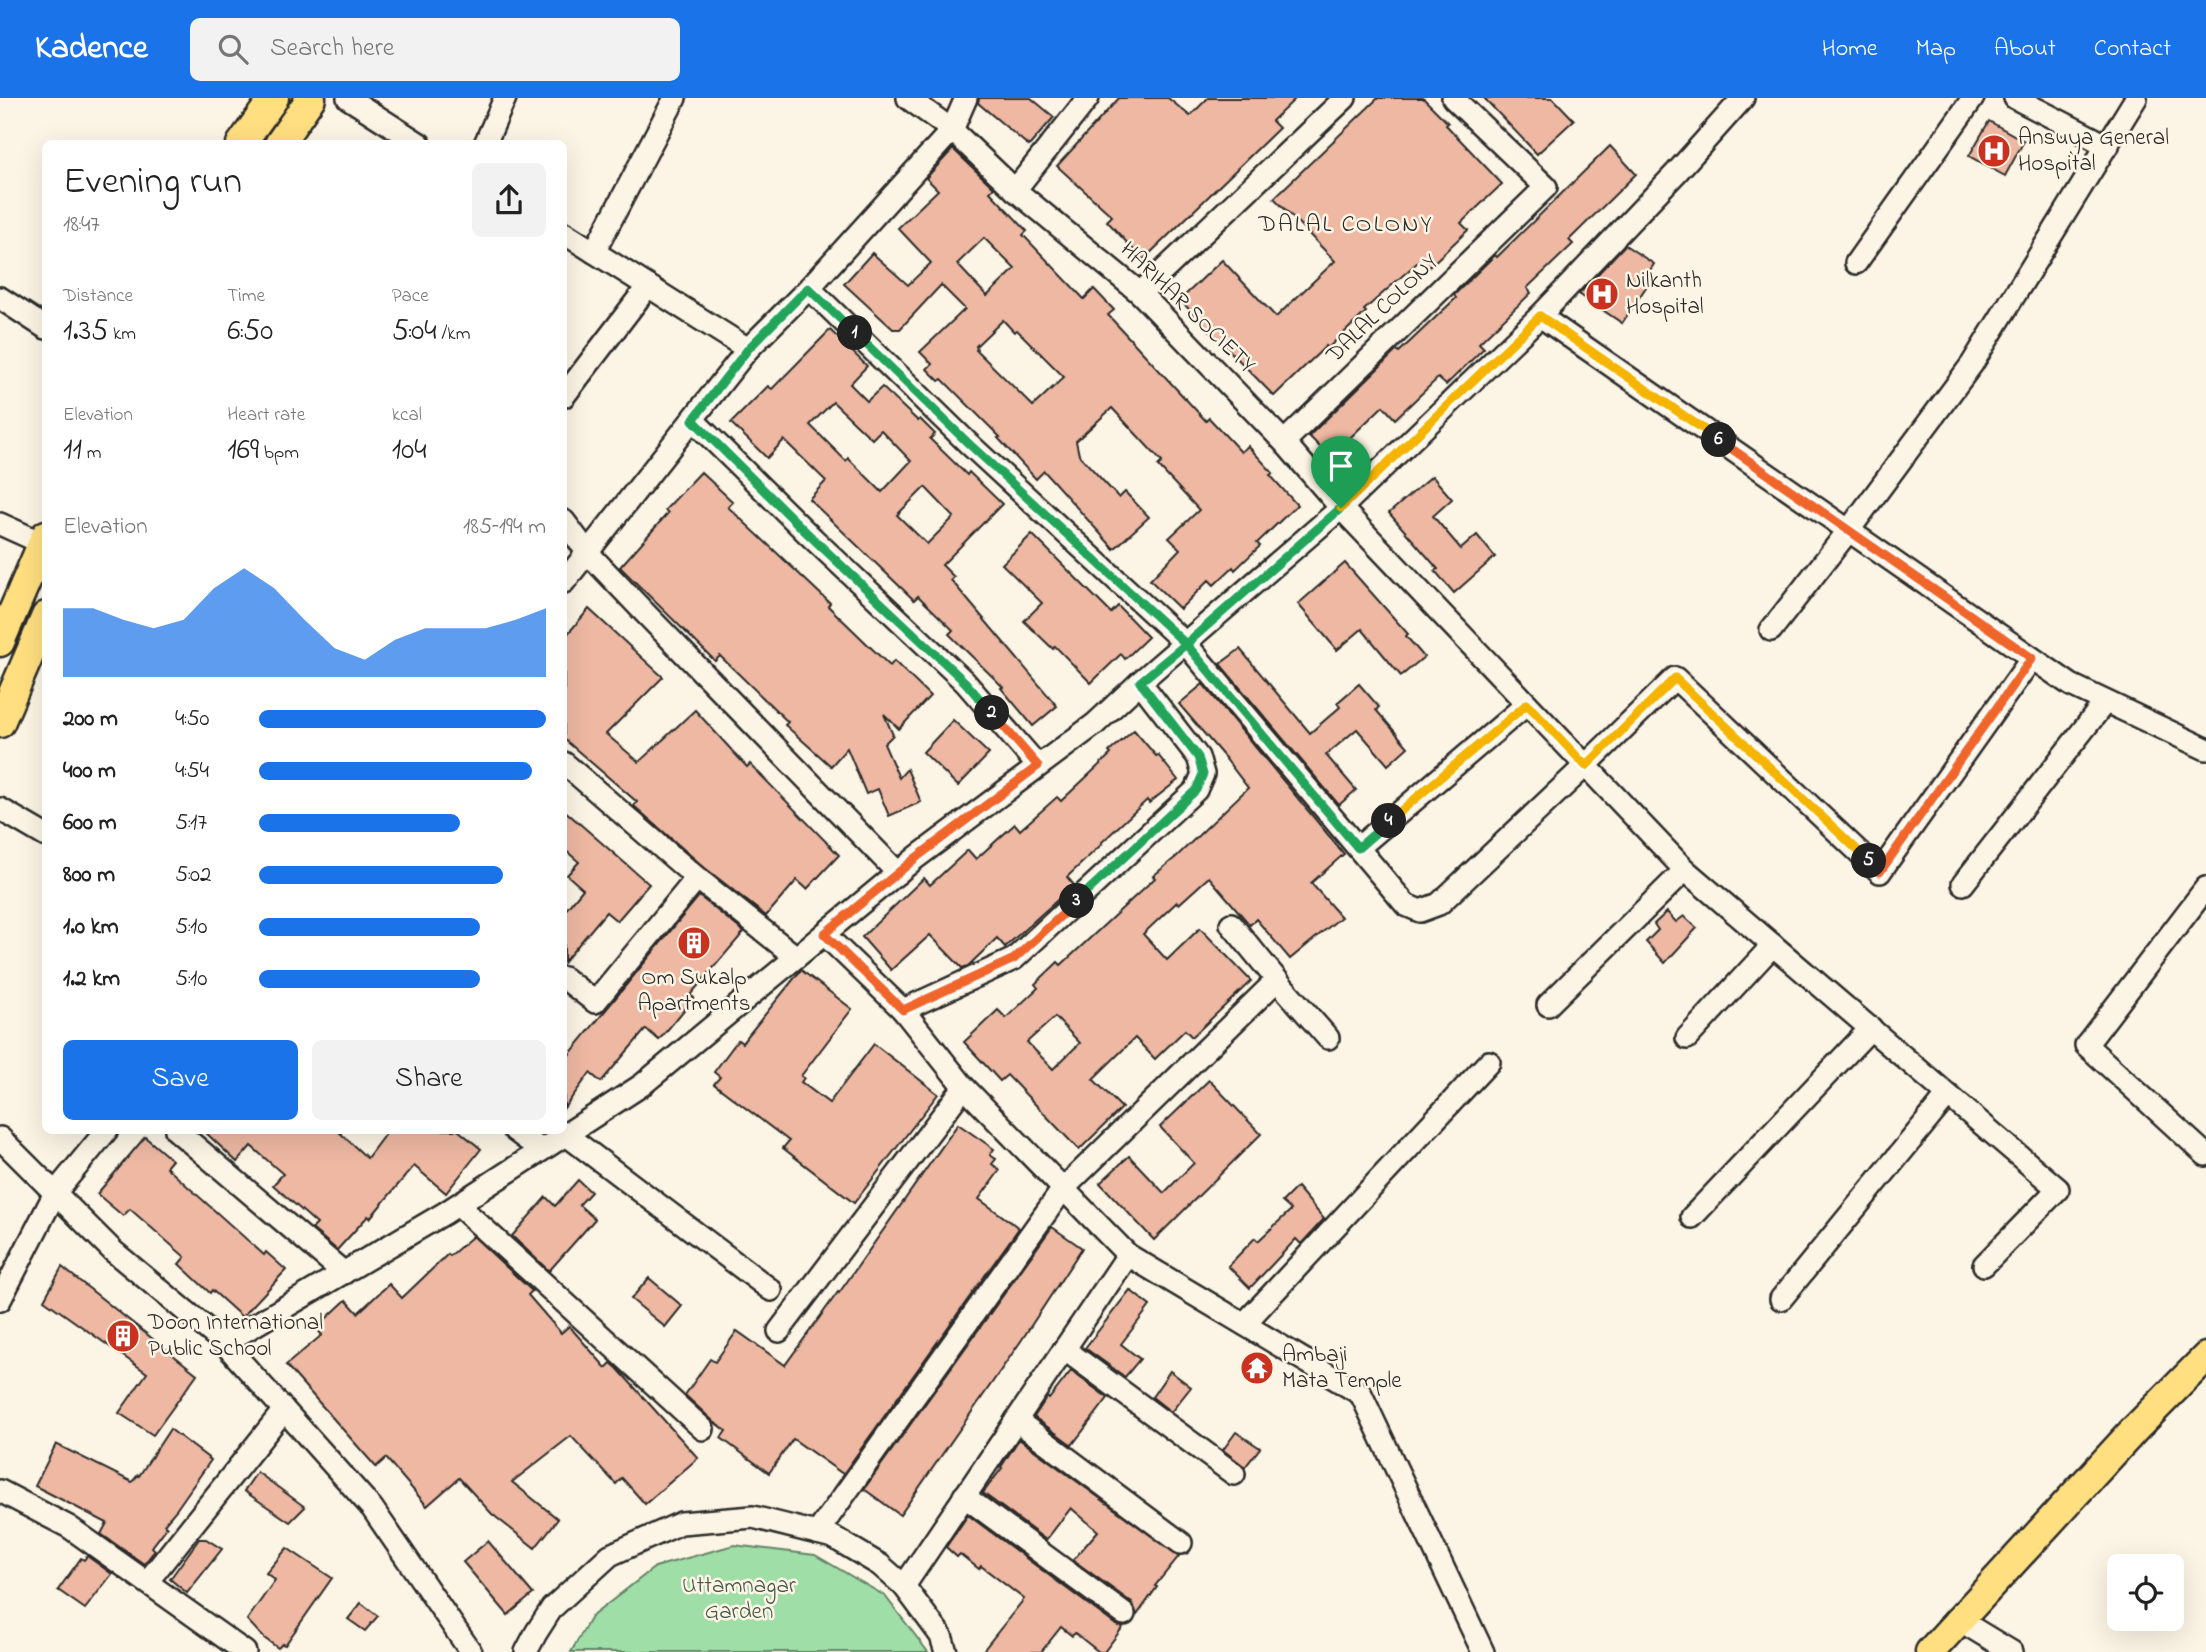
<!DOCTYPE html>
<html lang="en">
<head>
<meta charset="utf-8">
<style>
  :root { --surface:#fff; --page:#f2f2f2; --text:#222; --muted:#767676; --accent:#1a73e8 }
  body { margin:0; font-family:"Indie Flower",sans-serif; background:var(--page); color:var(--text); height:100vh; display:flex; flex-direction:column; font-size:26px; white-space:nowrap }
  * { box-sizing:border-box; margin:0 }
  p { font-size:23px; color:var(--muted) }
  .icon { flex:none; width:38px; height:38px; fill:none; stroke:currentColor; stroke-width:2; stroke-linecap:round; stroke-linejoin:round }
  .map { position:relative; flex:1; overflow:hidden }
  .panel { position:absolute; left:42px; top:42px; width:525px; height:994px; display:flex; flex-direction:column; background:var(--surface); border-radius:10px; box-shadow:0 7px 28px #0002 }
  .panel>* { flex:none }
  .controls { position:absolute; left:2107px; top:1456px; display:grid; gap:14px }
  .controls a { display:grid; place-items:center; width:77px; height:77px; border-radius:10px; background:var(--surface); box-shadow:0 7px 28px #0002; font-size:35px }
  .pin { position:absolute; display:grid; place-items:center; width:60px; height:60px; color:#fff; margin:-72px -30px; border-radius:50% 50% 50% 0; rotate:-45deg; box-shadow:0 0 7px #0007 }
  .pin .icon { rotate:45deg }
  .km { position:absolute; width:35px; height:35px; margin:-18px; border-radius:50%; background:#222; color:#fff; font-size:19px; line-height:35px; text-align:center }
  .round { display:grid; place-items:center; flex:none; width:74px; height:74px; border-radius:10px; background:var(--page) }
  .head { display:flex; align-items:center; justify-content:space-between; height:119px; padding:0 21px }
  h1 { font-size:38px; font-weight:600; line-height:52px }
  .figures { display:grid; grid-template-columns:repeat(3,1fr); gap:10px; height:119px; padding:7px 21px }
  .figures div { display:grid; align-content:center }
  .figures b { font-size:30px; font-weight:600 }
  .figures small { font-size:19px; font-weight:400 }
  .figures p { font-size:19px }
  .chart { height:196px; padding:14px 21px }
  .chart p { display:flex; justify-content:space-between }
  .chart svg { width:100%; height:126px; margin-top:7px; fill:var(--accent); opacity:.7 }
  .button { display:flex; gap:14px; margin-top:auto; padding:14px 21px }
  .button a { flex:1; height:80px; border-radius:10px; background:var(--accent); color:#fff; font-size:28px; font-weight:600; line-height:80px; text-align:center }
  .button a+a { background:var(--page); color:var(--text) }
  ul { padding:0 21px; list-style:none; font-size:23px }
  li { display:grid; grid-template-columns:112px 84px 1fr; align-items:center; height:52px }
  li i { height:18px; border-radius:9px; background:var(--accent) }
  header { display:flex; align-items:center; gap:42px; box-sizing:border-box; height:98px; padding:0 35px; background:var(--accent); color:#fff }
  header strong { font-size:33px }
  nav { display:flex; gap:38px; margin-inline-start:auto; font-size:24px }
  .search { width:490px; height:63px; background:var(--page); display:flex; align-items:center; gap:18px; box-sizing:border-box; padding:0 24px; border-radius:10px; color:var(--muted); font-size:26px }
  .map>svg:first-child { display:block }
  .green { fill:#9fdea7; stroke:#658469; stroke-width:2 }
  .building { fill:#eeb8a2; stroke:#2b2b2b; stroke-width:2; fill-rule:evenodd }
  .lines { fill:none; stroke-linecap:round; stroke-linejoin:round }
  .minor-casing { stroke:#2b2b2b; stroke-width:26 }
  .major-casing { stroke:#2b2b2b; stroke-width:33 }
  .minor { stroke:#fcf5e5; stroke-width:21 }
  .major { stroke:#ffdf80; stroke-width:28 }
  .split-1-casing { stroke:#fff; stroke-width:14 }
  .split-2-casing { stroke:#fff; stroke-width:14 }
  .split-3-casing { stroke:#fff; stroke-width:14 }
  .split-4-casing { stroke:#fff; stroke-width:14 }
  .split-5-casing { stroke:#fff; stroke-width:14 }
  .split-6-casing { stroke:#fff; stroke-width:14 }
  .split-7-casing { stroke:#fff; stroke-width:14 }
  .split-1 { stroke:#22a559; stroke-width:9 }
  .split-2 { stroke:#22a559; stroke-width:9 }
  .split-3 { stroke:#f0652b; stroke-width:9 }
  .split-4 { stroke:#22a559; stroke-width:9 }
  .split-5 { stroke:#f5b400; stroke-width:9 }
  .split-6 { stroke:#f0652b; stroke-width:9 }
  .split-7 { stroke:#f5b400; stroke-width:9 }
  .labels { text-anchor:middle; dominant-baseline:central; stroke-width:5; stroke-linejoin:round; paint-order:stroke }
  .poi-label { font-size:23px; fill:#2b2b2b; stroke:#fcf5e5; text-anchor:start }
  .street-label { font-size:23px; fill:#2b2b2b; stroke:#fcf5e5 }
  .park-label { font-size:23px; fill:#48584a; stroke:#fcf5e5 }
  .neighbourhood-label { font-size:24px; letter-spacing:2px; fill:#2b2b2b; stroke:#fcf5e5 }
</style>
</head>
<body>
<header>
<strong>Kadence</strong>
<div class="search"><svg class="icon" aria-label="search" viewBox="0 0 24 24"><circle cx="10" cy="10" r="6"/><path d="M15 15l6 6"/></svg>Search here</div>
<nav><a>Home</a><a>Map</a><a>About</a><a>Contact</a></nav>
</header>
<div class="map">
<svg width="2206" height="1554" viewBox="0 0 2206 1554">
  <rect width="100%" height="100%" fill="#fcf5e5"/>
  <filter id="ink" filterUnits="userSpaceOnUse"><feTurbulence type="fractalNoise" baseFrequency=".0143" numOctaves="2"/><feDisplacementMap in="SourceGraphic" scale="14" xChannelSelector="R" yChannelSelector="G"/><feConvolveMatrix kernelMatrix="1 2 1 2 8 2 1 2 1" color-interpolation-filters="sRGB"/></filter>
  <g filter="url(#ink)">
    <path class="green" d="M734,1447L815,1457L885,1498L928,1554H571L591,1519L655,1469Z"/>
    <g class="building">
      <path d="M979,0H1031L1054,19L1029,48L978,5Z"/>
      <path d="M1119,0H1168L1190,18L1208,0H1296L1272,23L1279,30L1143,162L1107,123L1112,118L1057,68Z"/>
      <path d="M1378,0H1423L1448,25L1446,27L1502,86L1461,125L1468,132L1427,171L1419,163L1364,212L1366,214L1328,250L1326,248L1274,298L1180,202L1222,162L1276,219L1335,163L1274,100Z"/>
      <path d="M1484,0H1553L1574,22L1537,56Z"/>
      <path d="M1989,23L2024,43L2005,78L1969,58Z"/>
      <path d="M1610,48L1636,76L1569,142L1573,146L1527,190L1531,195L1479,245L1484,250L1446,287L1438,280L1395,321L1383,308L1330,359L1309,338L1397,252L1399,254L1456,200L1454,197L1495,157L1497,159Z"/>
      <path d="M953,51L994,90L990,94L1027,133L1023,137L1084,201L1094,191L1114,212L1108,217L1206,323L1209,320L1241,354L1248,348L1273,375L1270,377L1297,407L1257,445L1260,448L1235,472L1233,469L1214,487L1209,482L1180,511L1150,482L1180,451L1169,440L1199,412L1158,368L1162,364L1112,310L1076,343L1079,357L1119,400L1125,394L1149,419L1114,451L1044,373L1036,381L998,340L1000,339L942,281L939,283L927,271L932,266L920,254L965,211L941,187L900,231H893L844,186L872,155L908,187L931,165L898,130L938,92L926,80ZM984,140L1015,171L987,198L957,166ZM1003,222L1014,234L1017,232L1064,279L1033,308L976,252L977,251L976,248Z"/>
      <path d="M1625,147L1654,166L1645,180L1650,183L1622,225L1579,196Z"/>
      <path d="M830,232L867,268L850,286L867,303L882,289L918,323L920,321L935,336L930,341L967,377L969,374L1002,406L942,467L954,479L951,482L1057,608L1033,628L1001,590L1003,589L949,536L953,532L918,498L914,502L809,401L826,383L784,342L767,360L731,325L768,288L772,291ZM833,304L872,341L881,332L911,363L882,394L848,360L846,363L810,327ZM925,389L954,419L927,446L897,417Z"/>
      <path d="M701,374L733,404L728,409L830,505L828,508L890,568L894,563L930,598L899,631L884,616L893,637L884,646L899,680L907,671L921,704L889,718L878,691L866,696L847,650L831,668L785,627L788,624L720,558L715,563L620,469L668,415L665,412Z"/>
      <path d="M1432,378L1452,401L1433,418L1461,451L1477,437L1495,459L1454,495L1435,473L1438,471L1389,415Z"/>
      <path d="M1032,436L1111,515L1118,508L1148,539L1125,561L1121,556L1091,585L1055,548L1053,551L1024,523L1042,505L1002,466Z"/>
      <path d="M1345,465L1408,536L1406,538L1424,559L1401,578L1362,531L1337,552L1298,506Z"/>
      <path d="M589,511L663,579L606,636L639,664L695,612L747,669L750,666L839,757L807,791L797,782L766,818L705,770L634,708L637,704L564,641V540Z"/>
      <path d="M1240,551L1310,635L1340,609L1337,605L1359,586L1379,609L1376,612L1408,649L1388,667L1357,631L1326,657L1356,692L1339,707L1220,566Z"/>
      <path d="M1203,586L1344,756L1311,785L1341,819L1290,861L1256,821L1250,827L1209,779L1179,806L1177,804L1143,836L1167,862L1200,830L1251,883L1192,939L1185,932L1155,961L1135,940L1093,981L1122,1010L1079,1052L1007,977L1000,983L964,944L998,912L1006,920L1038,890L1035,886L1058,864L1061,867L1155,780L1153,778L1176,759L1248,690L1225,660L1179,606ZM1055,919L1080,945L1053,971L1027,944Z"/>
      <path d="M953,622L989,656L958,688L923,654Z"/>
      <path d="M1134,632L1156,658L1158,657L1178,682L1149,705L1147,702L1101,745L1102,746L1067,779L1074,787L1005,849L997,840L968,868L962,870L930,837L891,872L862,839L924,780L930,787L968,752L976,761L1015,726L1020,732L1057,699L1061,703L1111,656L1109,654Z"/>
      <path d="M564,712L649,786L617,823L606,814L564,864V814L583,791L567,777L579,764L564,751Z"/>
      <path d="M699,798L744,834L690,897L694,900L659,942L646,931L601,984L590,975L564,1010V963Z"/>
      <path d="M1667,814L1676,824L1684,818L1697,830L1665,865L1646,844L1658,832L1654,826Z"/>
      <path d="M801,872L852,911L801,978L804,980L801,984L829,1005L874,946L938,996L854,1105L783,1050L789,1043L714,986L720,979L714,974L738,942L742,945Z"/>
      <path d="M1209,982L1261,1036L1154,1142L1100,1085L1129,1058L1164,1095L1194,1065L1160,1029Z"/>
      <path d="M958,1026L994,1051L990,1057L996,1061L992,1066L1000,1072L979,1101L1019,1130L843,1376L793,1341L769,1375L721,1340L726,1333L714,1324L685,1297L710,1261L715,1264L737,1233L785,1267L838,1194L839,1195Z"/>
      <path d="M203,1032H337L367,1060L388,1032H458L481,1051L446,1095L414,1068L370,1120L368,1118L337,1152L312,1131L317,1126L273,1087L283,1076L251,1048L237,1064Z"/>
      <path d="M145,1039L172,1062L166,1069L264,1157L266,1154L286,1172L242,1219L212,1192L210,1195L179,1166L185,1159L130,1111L123,1118L97,1096Z"/>
      <path d="M578,1082L591,1094L579,1107L595,1121L549,1173L512,1138L546,1099L555,1108Z"/>
      <path d="M1297,1089L1324,1121L1301,1146L1296,1141L1250,1190L1228,1168L1255,1140L1258,1143L1291,1112L1282,1104Z"/>
      <path d="M1052,1129L1082,1150L1021,1243L900,1417L864,1391Z"/>
      <path d="M473,1138L532,1193L528,1197L561,1235L569,1228L606,1270L611,1265L617,1270L698,1360L645,1406L622,1380L616,1386L571,1338L512,1384L558,1421L535,1450L492,1416L459,1380L427,1408L386,1360L376,1369L286,1267L322,1237L316,1230L346,1202L358,1215L389,1186L402,1200L448,1156L450,1158Z"/>
      <path d="M62,1169L197,1276L153,1337L119,1315L147,1275L44,1202Z"/>
      <path d="M649,1180L682,1208L665,1229L631,1201Z"/>
      <path d="M1130,1192L1150,1208L1121,1246L1140,1261L1125,1279L1085,1250Z"/>
      <path d="M1071,1273L1108,1300L1072,1347L1034,1319L1047,1299L1049,1301Z"/>
      <path d="M1170,1273L1191,1289L1171,1314L1152,1299Z"/>
      <path d="M170,1331L211,1362L176,1412L164,1426L167,1429L152,1449L155,1452L144,1466L101,1436L107,1425L35,1388L56,1346L132,1384L138,1377L139,1378Z"/>
      <path d="M1236,1334L1260,1350L1245,1369L1223,1352Z"/>
      <path d="M1019,1341L1179,1458L1155,1488L1157,1489L1137,1517L1132,1505L1073,1462L1098,1433L1071,1410L1046,1442L983,1395L1002,1370L1001,1369Z"/>
      <path d="M257,1374L305,1409L290,1424L244,1393Z"/>
      <path d="M968,1417L1116,1527L1123,1529L1104,1554H1099L1075,1535L1072,1538L1061,1529L1041,1554H982L1024,1501L981,1468L979,1471L960,1456L957,1459L946,1449Z"/>
      <path d="M199,1441H206L222,1451L187,1495L170,1481Z"/>
      <path d="M488,1443L533,1496L508,1517L463,1464Z"/>
      <path d="M287,1450L332,1480L285,1547L282,1546L278,1550L264,1540L247,1522L275,1482L266,1475Z"/>
      <path d="M87,1458L112,1476L85,1511L58,1492L81,1460L84,1462Z"/>
      <path d="M361,1505L378,1518L365,1533L348,1521Z"/>
    </g>
    <g class="lines">
      <defs>
        <g id="minor">
          <path d="M348,0L420,46"/>
          <path d="M908,0L952,32L1015,92L1140,195L1284,344L1341,410L1685,772L1548,907"/>
          <path d="M2015,0L2108,48"/>
          <path d="M485,46L505,0"/>
          <path d="M1015,92L1088,0"/>
          <path d="M564,135L748,251"/>
          <path d="M594,154L675,0"/>
          <path d="M1856,165L1973,0"/>
          <path d="M809,190L968,345L1186,546L1406,807L1420,813L1439,806L1585,668L1675,580L1880,774L2032,560"/>
          <path d="M1140,195L1345,0"/>
          <path d="M0,200L46,230"/>
          <path d="M1540,218L2071,587L2206,651"/>
          <path d="M564,298L648,188"/>
          <path d="M693,322L806,434L965,584L1038,668"/>
          <path d="M1284,344L1546,89L1453,0"/>
          <path d="M564,423L588,455L645,515L898,775"/>
          <path d="M0,426L42,445"/>
          <path d="M564,484L748,251L809,190L952,32L966,0"/>
          <path d="M1771,532L1849,432L1972,266L2136,0"/>
          <path d="M564,665L697,780L595,904L564,880"/>
          <path d="M0,711L46,738"/>
          <path d="M1358,750L1527,606"/>
          <path d="M1685,772L2058,1091L1984,1167"/>
          <path d="M697,780L796,859"/>
          <path d="M1963,786L2105,604"/>
          <path d="M2206,790L2086,947L2206,1057"/>
          <path d="M824,836L903,912L964,989L1128,1157L904,1488"/>
          <path d="M1277,882L1328,940"/>
          <path d="M903,912L1014,861L1196,692L1203,676L1198,659L1140,584"/>
          <path d="M1687,940L1773,847"/>
          <path d="M176,1032L344,1175"/>
          <path d="M514,1032L541,1052"/>
          <path d="M565,1036L771,1192"/>
          <path d="M0,1040L113,1153L224,1245L372,1410L471,1554"/>
          <path d="M458,1107L703,1331"/>
          <path d="M1692,1119L1871,930"/>
          <path d="M1128,1157L1361,1296L1483,1554"/>
          <path d="M1781,1201L1948,997"/>
          <path d="M0,1202L55,1095L107,1032"/>
          <path d="M1244,1226L1489,964"/>
          <path d="M779,1233L964,989"/>
          <path d="M224,1245L445,1115L642,987L917,759L1095,626L1140,584L1341,410L1540,218L1676,75L1743,0"/>
          <path d="M1064,1251L1234,1376"/>
          <path d="M1016,1322L1181,1445"/>
          <path d="M0,1393L69,1429L245,1554"/>
          <path d="M964,1398L1124,1516"/>
          <path d="M817,1435L1063,1091L1277,882L1231,826"/>
          <path d="M147,1484L284,1312"/>
          <path d="M1969,1528L2012,1554"/>
          <path d="M526,1554L536,1535L552,1510L610,1457L681,1425L753,1419L833,1439L880,1467L904,1488L941,1538L946,1554"/>
        </g>
        <g id="major">
          <path d="M241,46L274,0"/>
          <path d="M279,46L311,0"/>
          <path d="M0,544L46,437"/>
          <path d="M0,625L46,518"/>
          <path d="M1930,1554L2135,1331L2206,1259"/>
        </g>
      </defs>
      <use href="#minor" class="minor-casing"/>
      <use href="#major" class="major-casing"/>
      <use href="#minor" class="minor"/>
      <use href="#major" class="major"/>
    </g>
  </g>
  <g class="lines" filter="url(#ink)">
    <defs>
      <path id="split-1" d="M855,235L968,345L1186,546L1341,410"/>
      <path id="split-2" d="M855,235L808,190L748,251L693,322L806,434L965,584L992,615"/>
      <path id="split-3" d="M992,615L1038,668L917,759L824,836L903,912L1014,861L1077,803"/>
      <path id="split-4" d="M1077,803L1196,692L1203,676L1198,659L1140,584L1186,546L1358,750L1389,723"/>
      <path id="split-5" d="M1389,723L1527,606L1586,668L1675,580L1869,763"/>
      <path id="split-6" d="M1719,342L2032,560L1880,774L1869,763"/>
      <path id="split-7" d="M1341,410L1540,218L1719,342"/>
    </defs>
    <use href="#split-1" class="split-1-casing"/>
    <use href="#split-2" class="split-2-casing"/>
    <use href="#split-3" class="split-3-casing"/>
    <use href="#split-4" class="split-4-casing"/>
    <use href="#split-5" class="split-5-casing"/>
    <use href="#split-6" class="split-6-casing"/>
    <use href="#split-7" class="split-7-casing"/>
    <use href="#split-1" class="split-1"/>
    <use href="#split-2" class="split-2"/>
    <use href="#split-3" class="split-3"/>
    <use href="#split-4" class="split-4"/>
    <use href="#split-5" class="split-5"/>
    <use href="#split-6" class="split-6"/>
    <use href="#split-7" class="split-7"/>
  </g>
  <defs>
    <symbol id="hospital-disc" viewBox="-11 -11 22 22"><circle r="9.5" fill="#c8321e" stroke="#fcf5e5"/><path d="M-5-5h3v3.5h4V-5h3V5h-3V1.5h-4V5h-3Z" fill="#fff"/></symbol>
    <symbol id="building-disc" viewBox="-11 -11 22 22"><circle r="9.5" fill="#c8321e" stroke="#fcf5e5"/><path d="M-4-6H4V6H1V3H-1V6H-4ZM-2.5-4.3h1.7v1.8h-1.7ZM.8-4.3h1.7v1.8H.8ZM-2.5-1h1.7V.8h-1.7ZM.8-1h1.7V.8H.8Z" fill="#fff"/></symbol>
    <symbol id="temple-disc" viewBox="-11 -11 22 22"><circle r="9.5" fill="#c8321e" stroke="#fcf5e5"/><path d="M0-6L5-2H3V0L6.5 2.5H4V6H1.5V3h-3V6H-4V2.5H-6.5L-3 0V-2H-5Z" fill="#fff"/></symbol>
  </defs>
  <g fill-rule="evenodd">
    <use href="#hospital-disc" x="1975" y="34" width="38" height="38"/>
    <use href="#hospital-disc" x="1583" y="177" width="38" height="38"/>
    <use href="#building-disc" x="675" y="826" width="38" height="38"/>
    <use href="#building-disc" x="104" y="1219" width="38" height="38"/>
    <use href="#temple-disc" x="1238" y="1251" width="38" height="38"/>
  </g>
  <g class="labels">
    <g class="poi-label">
      <text x="2018" y="40">Ansuya General<tspan x="2018" dy="26">Hospital</tspan></text>
      <text x="1626" y="183">Nilkanth<tspan x="1626" dy="26">Hospital</tspan></text>
      <text x="694" y="880" text-anchor="middle">Om Sukalp<tspan x="694" dy="26">Apartments</tspan></text>
      <text x="148" y="1225">Doon International<tspan x="148" dy="26">Public School</tspan></text>
      <text x="1282" y="1257">Ambaji<tspan x="1282" dy="26">Mata Temple</tspan></text>
    </g>
    <g class="street-label">
      <text transform="translate(1187 210) rotate(44)">HARIHAR SOCIETY</text>
      <text transform="translate(1383 211) rotate(-44)">DALAL COLONY</text>
    </g>
    <g class="park-label">
      <text x="739" y="1488">Uttamnagar<tspan x="739" dy="26">Garden</tspan></text>
    </g>
    <g class="neighbourhood-label">
      <text x="1346" y="127">DALAL COLONY</text>
    </g>
  </g>
</svg>
<div class="controls">
<a><svg class="icon" aria-label="locate" viewBox="0 0 24 24"><circle cx="12" cy="12" r="6"/><path d="M12 2v4M12 18v4M2 12h4M18 12h4"/></svg></a>
</div>
<div class="pin" style="left:1341px;top:410px;background:#1e9e55"><svg class="icon" aria-label="arrive" viewBox="0 0 24 24"><path d="M6 21V4h12l-3 4 3 4H6"/></svg></div>
<b class="km" style="left:855px;top:235px">1</b>
<b class="km" style="left:992px;top:615px">2</b>
<b class="km" style="left:1077px;top:803px">3</b>
<b class="km" style="left:1389px;top:723px">4</b>
<b class="km" style="left:1869px;top:763px">5</b>
<b class="km" style="left:1719px;top:342px">6</b>
<section class="panel">
<div class="head"><div><h1>Evening run</h1><p>18:47</p></div><a class="round"><svg class="icon" aria-label="share" viewBox="0 0 24 24"><path d="M12 15V3M7 8l5-5 5 5M5 13v7h14v-7"/></svg></a></div>
<div class="figures">
<div><p>Distance</p><b>1.35<small> km</small></b></div>
<div><p>Time</p><b>6:50</b></div>
<div><p>Pace</p><b>5:04<small> /km</small></b></div>
</div>
<div class="figures">
<div><p>Elevation</p><b>11<small> m</small></b></div>
<div><p>Heart rate</p><b>169<small> bpm</small></b></div>
<div><p>kcal</p><b>104</b></div>
</div>
<div class="chart"><p><span>Elevation</span>185–194 m</p>
<svg viewBox="0 0 160 44" preserveAspectRatio="none"><path d="M0 44V20L10 20L20 24L30 27L40 24L50 13L60 6L70 13L80 24L90 34L100 38L110 31L120 27L130 27L140 27L150 24L160 20V44z"/></svg>
</div>
<ul>
<li><b>200 m</b>4:50<i style="width:100%"></i></li>
<li><b>400 m</b>4:54<i style="width:95%"></i></li>
<li><b>600 m</b>5:17<i style="width:70%"></i></li>
<li><b>800 m</b>5:02<i style="width:85%"></i></li>
<li><b>1.0 km</b>5:10<i style="width:77%"></i></li>
<li><b>1.2 km</b>5:10<i style="width:77%"></i></li>
</ul>
<div class="button"><a>Save</a><a>Share</a></div>
</section>
</div>
</body>
</html>
